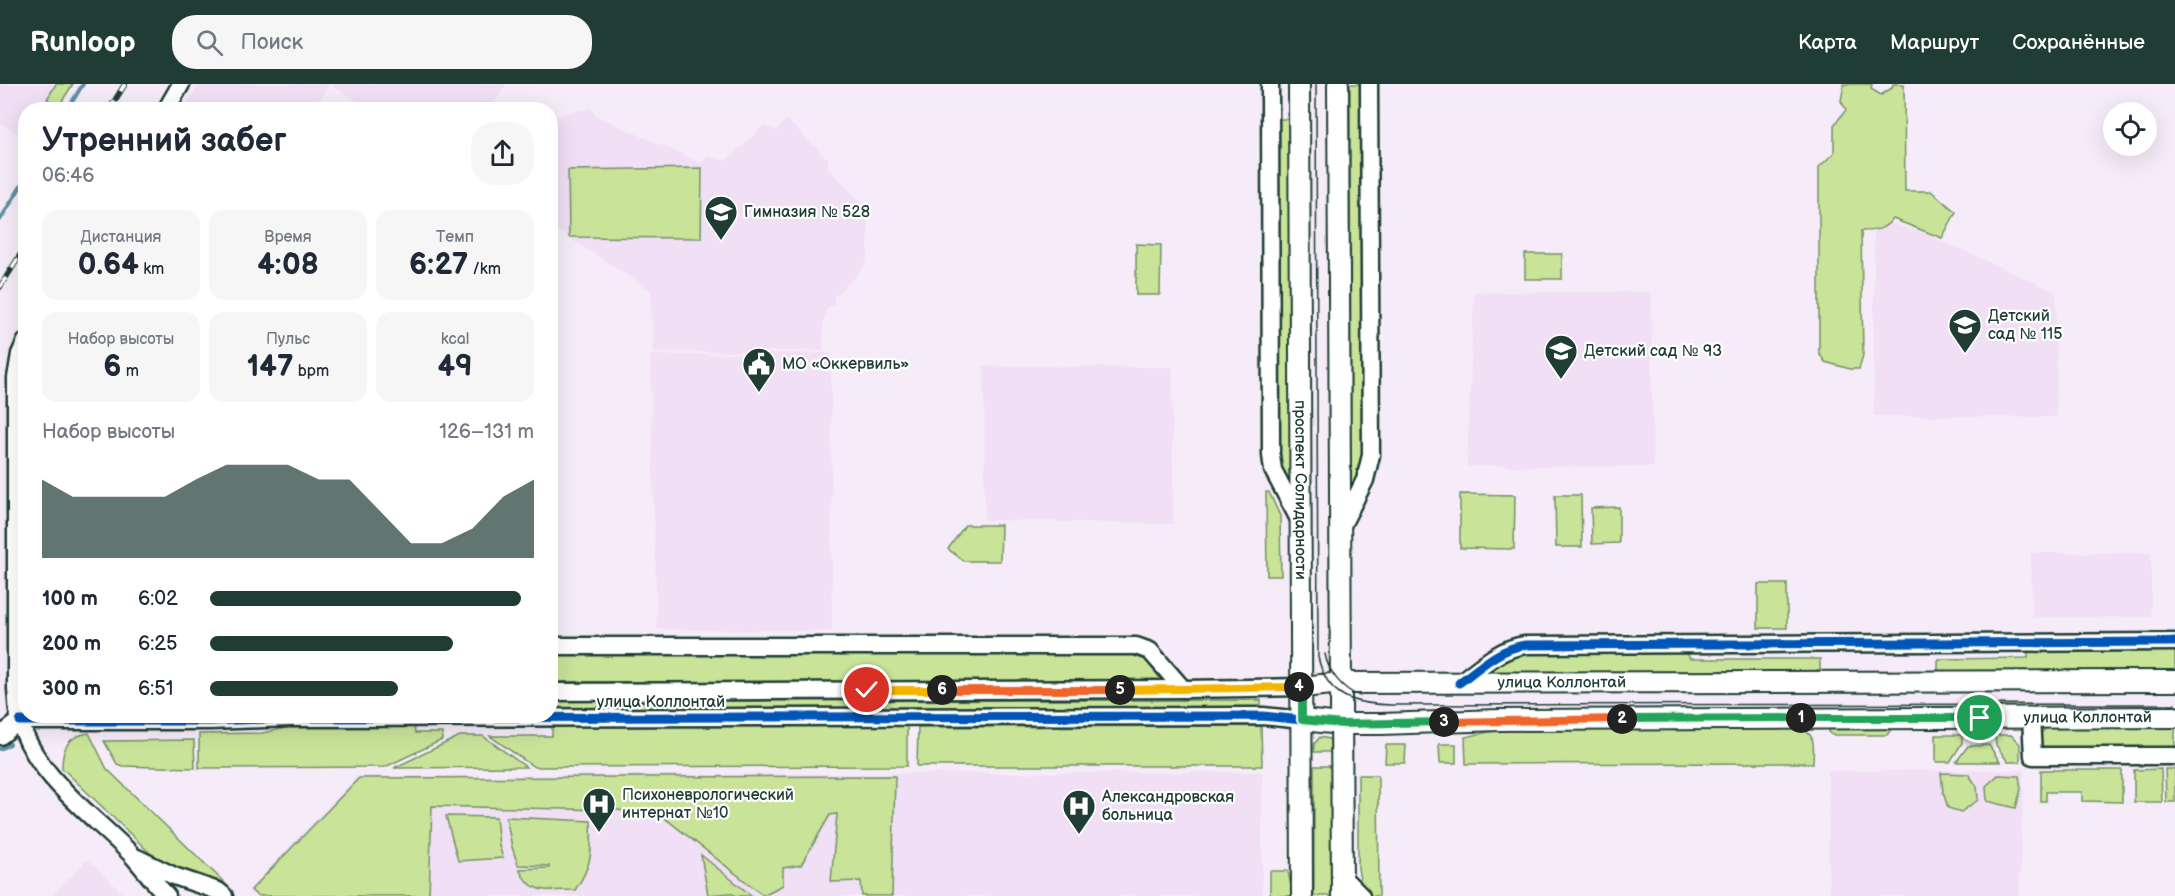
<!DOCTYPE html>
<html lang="ru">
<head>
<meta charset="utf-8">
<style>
  :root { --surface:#fff; --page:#f6f6f7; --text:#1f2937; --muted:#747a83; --accent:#1f3d34 }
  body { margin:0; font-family:"Balsamiq Sans",sans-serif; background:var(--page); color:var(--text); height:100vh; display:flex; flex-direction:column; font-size:22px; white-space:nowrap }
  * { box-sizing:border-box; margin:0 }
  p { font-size:20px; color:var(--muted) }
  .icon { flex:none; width:33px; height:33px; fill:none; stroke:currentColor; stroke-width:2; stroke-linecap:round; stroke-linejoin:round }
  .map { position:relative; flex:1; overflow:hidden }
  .drawer { position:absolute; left:18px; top:18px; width:540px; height:621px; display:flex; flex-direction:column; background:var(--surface); border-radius:24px; box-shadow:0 6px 24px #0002 }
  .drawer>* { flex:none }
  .controls { position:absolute; left:2103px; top:18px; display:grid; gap:12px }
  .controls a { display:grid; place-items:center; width:54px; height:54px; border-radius:50%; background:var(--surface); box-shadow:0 6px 24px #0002; font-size:30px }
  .pin { position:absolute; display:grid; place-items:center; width:51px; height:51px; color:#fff; margin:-26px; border:3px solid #fff; border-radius:50%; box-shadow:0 2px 6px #0007 }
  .km { position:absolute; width:30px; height:30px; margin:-15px; border-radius:50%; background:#222; color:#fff; font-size:16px; line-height:30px; text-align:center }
  .round { display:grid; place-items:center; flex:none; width:63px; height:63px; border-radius:24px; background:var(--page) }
  .overview { display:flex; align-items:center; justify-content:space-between; height:102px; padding:0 24px }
  h1 { font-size:33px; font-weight:600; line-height:45px }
  .stats { display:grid; grid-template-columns:repeat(3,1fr); gap:9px; height:102px; padding:6px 24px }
  .stats div { display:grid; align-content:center; border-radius:15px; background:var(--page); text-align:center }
  .stats b { font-size:30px; font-weight:600 }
  .stats small { font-size:16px; font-weight:400 }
  .stats p { font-size:16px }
  .chart { height:168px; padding:12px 24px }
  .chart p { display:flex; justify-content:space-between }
  .chart svg { width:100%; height:108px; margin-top:6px; fill:var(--accent); opacity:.7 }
  ul { padding:0 24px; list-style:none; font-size:20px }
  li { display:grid; grid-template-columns:96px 72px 1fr; align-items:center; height:45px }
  li i { height:15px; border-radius:8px; background:var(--accent) }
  header { display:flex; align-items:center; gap:36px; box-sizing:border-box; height:84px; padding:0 30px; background:var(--accent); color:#fff }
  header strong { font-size:28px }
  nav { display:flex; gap:33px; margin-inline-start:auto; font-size:21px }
  .search { width:420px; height:54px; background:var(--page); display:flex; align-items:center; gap:15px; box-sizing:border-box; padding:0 21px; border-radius:24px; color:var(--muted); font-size:22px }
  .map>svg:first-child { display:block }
  .built { fill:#f0dff5 }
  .green { fill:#c9e399; stroke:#749066; stroke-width:1.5 }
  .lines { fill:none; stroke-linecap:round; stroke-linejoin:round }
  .stream { stroke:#5e90a1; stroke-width:4 }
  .minor-casing { stroke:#1f3d34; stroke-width:21 }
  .major-casing { stroke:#1f3d34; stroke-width:24 }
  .minor { stroke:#fff; stroke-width:16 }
  .major { stroke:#fff; stroke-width:20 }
  .tram { stroke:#1f3d34; stroke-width:1.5 }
  .rail-casing { stroke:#1f3d34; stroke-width:6 }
  .rail { stroke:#fff; stroke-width:4; stroke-dasharray:11; stroke-linecap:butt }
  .cycleway-casing { stroke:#fff; stroke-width:13 }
  .cycleway { stroke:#0057b8; stroke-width:9 }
  .split-1-casing { stroke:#fff; stroke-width:12 }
  .split-2-casing { stroke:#fff; stroke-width:12 }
  .split-3-casing { stroke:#fff; stroke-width:12 }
  .split-4-casing { stroke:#fff; stroke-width:12 }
  .split-5-casing { stroke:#fff; stroke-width:12 }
  .split-6-casing { stroke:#fff; stroke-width:12 }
  .split-7-casing { stroke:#fff; stroke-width:12 }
  .split-1 { stroke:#22a559; stroke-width:8 }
  .split-2 { stroke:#22a559; stroke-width:8 }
  .split-3 { stroke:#f0652b; stroke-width:8 }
  .split-4 { stroke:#22a559; stroke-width:8 }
  .split-5 { stroke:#f5b400; stroke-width:8 }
  .split-6 { stroke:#f0652b; stroke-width:8 }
  .split-7 { stroke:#f5b400; stroke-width:8 }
  .labels { text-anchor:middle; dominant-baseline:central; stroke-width:4.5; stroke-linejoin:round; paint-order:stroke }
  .poi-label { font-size:16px; fill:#1f3d34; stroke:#fff; text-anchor:start }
  .street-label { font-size:16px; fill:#1f3d34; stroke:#fff }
</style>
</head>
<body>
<header>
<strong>Runloop</strong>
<div class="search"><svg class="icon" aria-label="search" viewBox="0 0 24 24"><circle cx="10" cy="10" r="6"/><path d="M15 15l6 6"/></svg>Поиск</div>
<nav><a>Карта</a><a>Маршрут</a><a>Сохранённые</a></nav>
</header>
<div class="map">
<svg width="2175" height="812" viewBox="0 0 2175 812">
  <rect width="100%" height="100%" fill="#f6ecf9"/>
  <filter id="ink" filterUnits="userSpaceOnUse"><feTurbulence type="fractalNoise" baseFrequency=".0167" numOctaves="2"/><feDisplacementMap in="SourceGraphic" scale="12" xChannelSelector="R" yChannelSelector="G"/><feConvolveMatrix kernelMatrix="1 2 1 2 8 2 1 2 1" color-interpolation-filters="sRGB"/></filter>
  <g filter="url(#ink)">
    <g class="built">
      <path d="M0,0H56L41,25L26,26L25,50L24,53L0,39Z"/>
      <path d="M199,0H329L318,18L312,14L305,25H184Z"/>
      <path d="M329,0H506L490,26H378L375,24L372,25Z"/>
      <path d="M591,24L595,31L701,79L708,72L726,77L763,42L777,47L786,35L828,75V84L868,126V173L862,186L834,213V220L827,224L823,239V267L653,268L651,207L551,142V35L570,28Z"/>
      <path d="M1874,134L1926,150L2056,208V333L1874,332Z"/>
      <path d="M1474,208H1646L1651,210L1653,383L1467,382Z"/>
      <path d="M831,269L832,547L657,545L650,271Z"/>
      <path d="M984,282L1172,283L1173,440L985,436Z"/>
      <path d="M2031,469H2151V533L2032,534Z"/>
      <path d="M2024,686L2019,812H1829L1828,687Z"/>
      <path d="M1262,688V812H253L248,806L357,692Z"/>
      <path d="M87,775L126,812H52Z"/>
    </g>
    <g class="green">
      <path d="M56,0H73L59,22L47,15Z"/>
      <path d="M1350,0H1363L1364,381L1354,400L1351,397Z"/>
      <path d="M1844,0H1872L1871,5L1881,11L1892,4L1893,0H1904L1905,107H1931L1956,128L1942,154L1893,135C1883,146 1876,147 1861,147L1863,271L1859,285H1850L1825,278L1819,269V83L1834,69V41L1846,26L1841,17Z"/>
      <path d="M1279,35H1292V398L1288,399L1280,382Z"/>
      <path d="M702,84L701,154L569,153L568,86Z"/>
      <path d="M1136,160L1161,161L1160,211H1136Z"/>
      <rect x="1525" y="170" width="37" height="25"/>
      <path d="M1266,408H1269L1280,432L1281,492H1267Z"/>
      <path d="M1460,410L1515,411L1514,465L1460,464Z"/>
      <path d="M1555,411H1581L1582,463H1556Z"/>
      <path d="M1619,423V459L1592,460L1591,424Z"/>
      <path d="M965,441H1001L1000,477H964L948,465Z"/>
      <rect x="1758" y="500" width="29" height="44"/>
      <path d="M2175,565V586L1938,587V575L2028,574V566Z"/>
      <path d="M1686,567L1690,575H1820V588L1497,590L1491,585L1493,581L1516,568Z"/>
      <path d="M1144,569L1165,595L1164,597L551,598L550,570Z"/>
      <path d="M1261,616V623L550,624L551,617Z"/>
      <path d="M907,642V682L534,683L490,652H552V643Z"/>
      <path d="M1261,642L1262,682H917L918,643Z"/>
      <path d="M291,643H414L415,649H442V656L385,683L199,684V650L262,649Z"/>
      <path d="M2048,643H2175V664L2043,665L2040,664C2039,654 2039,649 2048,643Z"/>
      <path d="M1830,644H1887L1890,647L1887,651H1832L1828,648Z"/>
      <path d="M1803,645C1817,653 1813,665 1813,679L1466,680L1465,653L1498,646Z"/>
      <path d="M89,649L107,685L229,803L176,786L153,772L62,684C62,664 68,652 89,649Z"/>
      <path d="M1936,651H1962V659L1950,678H1936Z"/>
      <path d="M1995,651H2011L2020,660V678H2008L1996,661Z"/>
      <path d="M460,652H483L526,683L394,684Z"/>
      <path d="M1320,653L1329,655L1332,659V668H1314V660Z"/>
      <path d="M194,656L195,684L122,682L117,680L104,657Z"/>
      <path d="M1439,660H1456V679H1440Z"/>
      <path d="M1386,661H1406L1405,679H1385Z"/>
      <path d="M1989,661L2000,678H1956L1968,662Z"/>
      <rect x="1314" y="682" width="18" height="130"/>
      <path d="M2161,685L2162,718H2134V686Z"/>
      <path d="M2165,685H2175V718H2166Z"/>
      <path d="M2041,686H2122V718L2082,717V708H2046V717H2041Z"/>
      <path d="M1941,689L1968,690L1977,702L1978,716L1961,728L1948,724L1943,708Z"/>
      <path d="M1358,691H1378L1379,812H1369L1360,796L1358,784Z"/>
      <path d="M1998,691L2019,692L2021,705L2016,724L1987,717L1986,702Z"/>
      <path d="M895,692L892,812H862L861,797L831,798L837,730L830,731L801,781L783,784V801L763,811L662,732L648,727L432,722L429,812H257L251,806L359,694Z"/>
      <path d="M446,732L496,733L499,761L503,774L458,777Z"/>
      <path d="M506,733L591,737C592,767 593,780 575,806C550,806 531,812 519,785L549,784V782L518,781L512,763Z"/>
      <path d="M701,771L752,812H737L730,809L708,811Z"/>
      <path d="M1270,787H1288L1293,812H1270Z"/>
    </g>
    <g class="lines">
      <g class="stream">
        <path d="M67,26L83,0"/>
        <path d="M0,136L26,94"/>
        <path d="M0,665L10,660"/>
      </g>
      <defs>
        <g id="minor">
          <path d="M1270,0L1271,371L1273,386L1301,439"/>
          <path d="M166,26L181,0"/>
          <path d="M26,257L20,270L16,294V605C17,615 17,627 20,637C35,692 93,731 131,770C144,784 154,799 167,812"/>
          <path d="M1341,443L1365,396L1371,371L1369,0"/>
          <path d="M550,562H1136L1150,567L1183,605"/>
          <path d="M1459,599C1479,584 1500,564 1525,561L2175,558"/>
          <path d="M550,608L1183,605L1302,603"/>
          <path d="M2031,633L2033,672H2175"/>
          <path d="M20,637H210L291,634L1263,632L1302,636"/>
          <path d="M0,652L20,637"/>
          <path d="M137,774L174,792L218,807L224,812"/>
          <path d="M1342,793L1361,812"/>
        </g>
        <g id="major">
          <path id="s1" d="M1299,0L1302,812"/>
          <path d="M1338,0L1342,812"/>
          <path id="s2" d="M1302,603L1342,599L2175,597"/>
          <path id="s3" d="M1302,636L1342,640H1381L1500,636L2175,633"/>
        </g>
      </defs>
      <use href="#minor" class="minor-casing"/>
      <use href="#major" class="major-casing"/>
      <use href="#minor" class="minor"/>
      <use href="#major" class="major"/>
      <g class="tram">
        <path d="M1316,0L1318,573C1327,614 1354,620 1392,621L2175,620"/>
        <path d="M1325,570C1328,587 1342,606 1360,612"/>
      </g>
      <defs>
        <g id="rail">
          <path d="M109,26L125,0"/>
          <path d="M0,203L26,162"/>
        </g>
      </defs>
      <use href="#rail" class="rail-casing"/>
      <use href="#rail" class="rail"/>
      <defs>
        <g id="cycleway">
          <path d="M1459,599C1479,584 1500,564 1525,561L2175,558"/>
          <path d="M20,637H210L291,634L1263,632L1302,636"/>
        </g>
      </defs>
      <use href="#cycleway" class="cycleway-casing"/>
      <use href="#cycleway" class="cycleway"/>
    </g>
  </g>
  <g class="lines" filter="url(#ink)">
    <defs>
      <path id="split-1" d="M1801,634H1980"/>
      <path id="split-2" d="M1622,635L1801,634"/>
      <path id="split-3" d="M1444,638L1622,635"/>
      <path id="split-4" d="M1299,603H1302V636L1342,640L1444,638"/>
      <path id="split-5" d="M1120,606L1299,603"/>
      <path id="split-6" d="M942,606H1120"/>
      <path id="split-7" d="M867,606H942"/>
    </defs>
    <use href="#split-1" class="split-1-casing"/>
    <use href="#split-2" class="split-2-casing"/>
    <use href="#split-3" class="split-3-casing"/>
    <use href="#split-4" class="split-4-casing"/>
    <use href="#split-5" class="split-5-casing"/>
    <use href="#split-6" class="split-6-casing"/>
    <use href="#split-7" class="split-7-casing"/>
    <use href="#split-1" class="split-1"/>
    <use href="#split-2" class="split-2"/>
    <use href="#split-3" class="split-3"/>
    <use href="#split-4" class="split-4"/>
    <use href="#split-5" class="split-5"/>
    <use href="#split-6" class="split-6"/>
    <use href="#split-7" class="split-7"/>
  </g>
  <defs>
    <symbol id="school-pin" viewBox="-11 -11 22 30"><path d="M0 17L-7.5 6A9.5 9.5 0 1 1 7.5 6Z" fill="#1f3d34" stroke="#fff"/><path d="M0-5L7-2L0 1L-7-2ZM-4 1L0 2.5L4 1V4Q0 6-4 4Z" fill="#fff"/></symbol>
    <symbol id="civic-pin" viewBox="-11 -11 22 30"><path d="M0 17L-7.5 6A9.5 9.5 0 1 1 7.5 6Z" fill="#1f3d34" stroke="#fff"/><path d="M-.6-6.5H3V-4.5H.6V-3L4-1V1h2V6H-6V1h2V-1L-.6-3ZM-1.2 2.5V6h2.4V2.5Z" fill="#fff"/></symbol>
    <symbol id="hospital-pin" viewBox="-11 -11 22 30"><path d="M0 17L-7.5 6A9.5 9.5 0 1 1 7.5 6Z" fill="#1f3d34" stroke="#fff"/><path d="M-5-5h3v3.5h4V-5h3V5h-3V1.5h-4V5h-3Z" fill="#fff"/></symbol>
  </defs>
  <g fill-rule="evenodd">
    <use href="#school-pin" x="702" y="109" width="38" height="52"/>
    <use href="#school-pin" x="1946" y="222" width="38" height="52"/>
    <use href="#school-pin" x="1542" y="248" width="38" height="52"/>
    <use href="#civic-pin" x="740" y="261" width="38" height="52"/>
    <use href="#hospital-pin" x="580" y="701" width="38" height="52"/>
    <use href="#hospital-pin" x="1060" y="703" width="38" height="52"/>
  </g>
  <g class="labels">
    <g class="poi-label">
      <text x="744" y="128">Гимназия № 528</text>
      <text x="1988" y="232">Детский<tspan x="1988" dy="18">сад № 115</tspan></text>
      <text x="1584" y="267">Детский сад № 93</text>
      <text x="782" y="280">МО «Оккервиль»</text>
      <text x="622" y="711">Психоневрологический<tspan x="622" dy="18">интернат №10</tspan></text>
      <text x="1102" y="713">Александровская<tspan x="1102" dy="18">больница</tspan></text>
    </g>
    <g class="street-label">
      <text stroke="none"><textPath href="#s1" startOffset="406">проспект Солидарности</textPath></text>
      <text stroke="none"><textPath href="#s2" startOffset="260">улица Коллонтай</textPath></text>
      <text x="661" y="618">улица Коллонтай</text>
      <text stroke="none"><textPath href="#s3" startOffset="786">улица Коллонтай</textPath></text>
    </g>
  </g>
</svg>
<div class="controls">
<a><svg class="icon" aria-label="locate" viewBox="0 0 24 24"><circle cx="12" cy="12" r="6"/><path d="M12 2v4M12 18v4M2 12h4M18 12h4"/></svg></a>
</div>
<div class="pin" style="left:1980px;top:634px;background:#1e9e55"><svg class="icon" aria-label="arrive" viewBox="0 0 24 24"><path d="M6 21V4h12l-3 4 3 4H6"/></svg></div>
<div class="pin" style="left:867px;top:606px;background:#d93025"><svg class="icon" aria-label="check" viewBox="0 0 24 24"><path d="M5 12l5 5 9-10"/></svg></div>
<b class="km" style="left:1801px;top:634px">1</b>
<b class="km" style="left:1622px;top:635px">2</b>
<b class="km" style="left:1444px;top:638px">3</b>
<b class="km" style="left:1299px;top:603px">4</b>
<b class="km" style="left:1120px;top:606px">5</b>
<b class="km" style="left:942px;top:606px">6</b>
<section class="drawer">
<div class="overview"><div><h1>Утренний забег</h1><p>06:46</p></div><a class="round"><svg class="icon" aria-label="share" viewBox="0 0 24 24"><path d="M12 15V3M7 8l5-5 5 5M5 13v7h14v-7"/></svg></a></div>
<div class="stats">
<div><p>Дистанция</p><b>0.64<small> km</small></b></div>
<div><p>Время</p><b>4:08</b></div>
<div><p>Темп</p><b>6:27<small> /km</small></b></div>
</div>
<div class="stats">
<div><p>Набор высоты</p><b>6<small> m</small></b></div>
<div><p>Пульс</p><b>147<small> bpm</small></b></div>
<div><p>kcal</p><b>49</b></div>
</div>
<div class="chart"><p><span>Набор высоты</span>126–131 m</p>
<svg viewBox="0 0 160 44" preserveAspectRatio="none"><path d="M0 44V12L10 19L20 19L30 19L40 19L50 12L60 6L70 6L80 6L90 12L100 12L110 25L120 38L130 38L140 32L150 19L160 12V44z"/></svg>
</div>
<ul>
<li><b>100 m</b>6:02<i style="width:96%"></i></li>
<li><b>200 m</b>6:25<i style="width:75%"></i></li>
<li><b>300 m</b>6:51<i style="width:58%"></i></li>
</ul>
</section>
</div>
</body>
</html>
